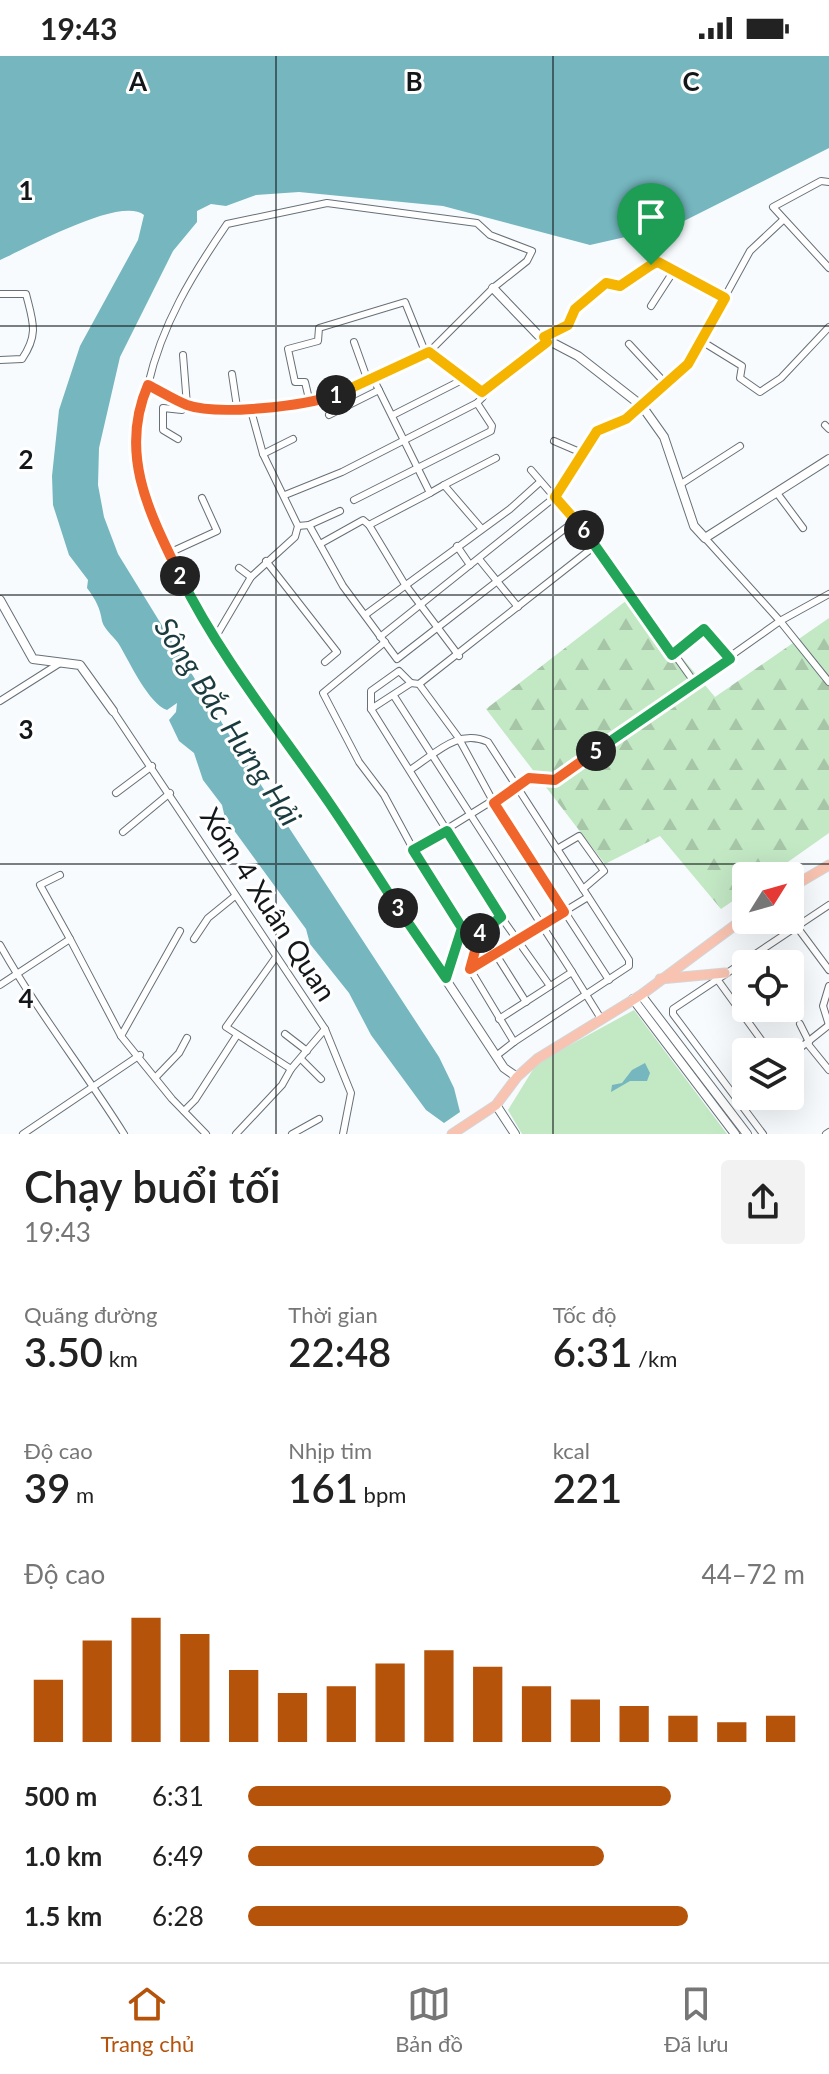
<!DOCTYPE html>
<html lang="vi">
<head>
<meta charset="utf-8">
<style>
  :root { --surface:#fff; --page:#f2f2f2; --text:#222; --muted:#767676; --line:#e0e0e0; --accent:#b45309 }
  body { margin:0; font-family:Lato,sans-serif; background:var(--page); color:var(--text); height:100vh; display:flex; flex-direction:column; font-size:30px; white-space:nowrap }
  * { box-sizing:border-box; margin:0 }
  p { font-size:26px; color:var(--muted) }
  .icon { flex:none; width:44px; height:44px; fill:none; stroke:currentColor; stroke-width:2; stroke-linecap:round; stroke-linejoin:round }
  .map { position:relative; height:1078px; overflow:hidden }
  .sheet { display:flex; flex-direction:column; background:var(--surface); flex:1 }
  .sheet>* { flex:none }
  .needle { width:52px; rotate:53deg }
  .tools { position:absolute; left:732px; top:806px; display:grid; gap:16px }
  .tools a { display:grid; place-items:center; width:72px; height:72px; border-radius:8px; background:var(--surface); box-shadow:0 8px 32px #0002; font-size:40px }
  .pin { position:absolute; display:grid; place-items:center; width:68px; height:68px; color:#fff; margin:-82px -34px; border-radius:50% 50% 50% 0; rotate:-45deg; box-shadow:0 0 8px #0007 }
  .pin .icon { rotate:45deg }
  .km { position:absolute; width:40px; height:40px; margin:-20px; border-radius:50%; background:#222; color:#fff; font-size:22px; line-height:40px; text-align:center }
  .round { display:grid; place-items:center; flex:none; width:84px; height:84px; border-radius:8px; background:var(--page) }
  .overview { display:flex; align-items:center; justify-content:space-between; height:136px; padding:0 24px }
  h1 { font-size:44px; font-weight:600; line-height:60px }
  .metrics { display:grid; grid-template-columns:repeat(3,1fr); gap:12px; height:136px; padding:8px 24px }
  .metrics div { display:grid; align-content:center }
  .metrics b { font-size:40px; font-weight:600 }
  .metrics small { font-size:22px; font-weight:400 }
  .metrics p { font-size:22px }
  .chart { height:224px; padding:16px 24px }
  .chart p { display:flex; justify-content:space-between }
  .chart svg { width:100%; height:144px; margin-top:8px; stroke:var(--accent); stroke-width:6 }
  ul { padding:0 24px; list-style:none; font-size:26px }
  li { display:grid; grid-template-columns:128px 96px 1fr; align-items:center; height:60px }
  li i { height:20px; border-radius:10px; background:var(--accent) }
  .status { display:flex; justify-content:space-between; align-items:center; height:56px; padding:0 40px; background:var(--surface); direction:ltr }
  .status svg { height:22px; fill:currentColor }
  .tabs { display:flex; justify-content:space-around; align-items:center; height:112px; border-top:2px solid var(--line); background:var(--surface); font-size:22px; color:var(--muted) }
  .tabs a { display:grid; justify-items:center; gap:4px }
  .tabs .on { color:var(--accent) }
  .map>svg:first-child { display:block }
  .green { fill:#c3e8c4 }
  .forest { fill:url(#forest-firs) }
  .water { fill:#75b6bf }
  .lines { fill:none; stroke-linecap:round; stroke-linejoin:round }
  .street-casing { stroke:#677077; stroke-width:8 }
  .secondary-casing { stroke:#677077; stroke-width:10 }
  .primary-casing { stroke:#d5d5d6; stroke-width:11 }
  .street { stroke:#fff; stroke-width:6 }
  .secondary { stroke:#fff; stroke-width:8 }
  .primary { stroke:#f8c3b0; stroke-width:9 }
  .split-1-casing { stroke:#fff; stroke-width:16 }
  .split-2-casing { stroke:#fff; stroke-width:16 }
  .split-3-casing { stroke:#fff; stroke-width:16 }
  .split-4-casing { stroke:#fff; stroke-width:16 }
  .split-5-casing { stroke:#fff; stroke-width:16 }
  .split-6-casing { stroke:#fff; stroke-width:16 }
  .split-7-casing { stroke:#fff; stroke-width:16 }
  .split-1 { stroke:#f5b400; stroke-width:10 }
  .split-2 { stroke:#f0652b; stroke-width:10 }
  .split-3 { stroke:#22a559; stroke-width:10 }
  .split-4 { stroke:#22a559; stroke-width:10 }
  .split-5 { stroke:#f0652b; stroke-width:10 }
  .split-6 { stroke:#22a559; stroke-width:10 }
  .split-7 { stroke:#f5b400; stroke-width:10 }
  .grid { fill:none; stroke:#131719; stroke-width:2; stroke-opacity:0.55 }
  .labels { text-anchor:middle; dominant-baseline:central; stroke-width:6; stroke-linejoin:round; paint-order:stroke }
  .street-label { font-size:28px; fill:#131719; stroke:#fff }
  .water-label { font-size:30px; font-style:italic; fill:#1a3b3f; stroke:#fff }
  .grid-label { font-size:26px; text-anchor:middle; font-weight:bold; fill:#131719; stroke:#fff; stroke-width:6; stroke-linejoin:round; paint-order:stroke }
</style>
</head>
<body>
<div class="status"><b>19:43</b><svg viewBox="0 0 49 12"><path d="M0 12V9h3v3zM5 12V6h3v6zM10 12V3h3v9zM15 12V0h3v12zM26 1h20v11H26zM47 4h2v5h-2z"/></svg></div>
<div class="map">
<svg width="829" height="1078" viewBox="0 0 829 1078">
  <defs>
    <pattern id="forest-firs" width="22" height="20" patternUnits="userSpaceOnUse" patternTransform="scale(2)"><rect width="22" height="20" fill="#c3e8c4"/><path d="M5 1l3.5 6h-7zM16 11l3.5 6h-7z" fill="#a7c6a8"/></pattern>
  </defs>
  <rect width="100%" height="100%" fill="#f7fbfe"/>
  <path class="green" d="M634,954L727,1078H522L508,1054L537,1007Z"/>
  <path class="forest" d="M631,541L715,641L829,562V777L768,820H746V836L721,853L660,780L605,808L486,653Z"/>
  <g class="water">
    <path d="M0,0H829V92L674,170L590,189L443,150L299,136L256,139L226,150L211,148L197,155V166L173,195L120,301L99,392L98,429L104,461L118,498L246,706L439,1001L454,1032L460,1056L444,1067L426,1054L371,979L349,937L310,888L306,873L225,762L222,749L203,724L194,697L179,685L169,664L176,656L177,647L167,654C149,648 130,607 120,590C116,582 104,574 102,565C100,552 96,544 87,532L88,524L69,499L53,449L52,420L59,354L80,290L138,184L144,159C120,140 28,192 0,204Z"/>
    <path d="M645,1007L650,1017L647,1025H630L611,1036L612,1029L622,1027L632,1014Z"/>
  </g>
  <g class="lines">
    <defs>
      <g id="street">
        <path d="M829,126L821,125L773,151L829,212"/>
        <path d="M0,238H26C33,266 39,278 22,303L0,304"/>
        <path d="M651,250L673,216"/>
        <path d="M544,281L568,269L575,253L606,227L620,230L656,205L725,242"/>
        <path d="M354,286L368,325"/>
        <path d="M703,286L742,310L740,322L760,336L781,322L829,271"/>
        <path d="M629,288L666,328"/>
        <path d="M183,299L187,349"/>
        <path d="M232,318L237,351"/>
        <path d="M373,322L430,437L444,429L481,472"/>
        <path d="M148,329C162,268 192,219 227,168L327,147L477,167L490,179L532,195L527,205L493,232L429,296"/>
        <path d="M310,347L305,326H295L288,293L318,285L319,272L405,246L426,298"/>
        <path d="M329,359L379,334"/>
        <path d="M393,359L464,323"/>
        <path d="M825,369L829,373"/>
        <path d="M178,383L163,374V352L182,354L186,348"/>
        <path d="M554,385L582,397"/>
        <path d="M263,398L293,383"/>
        <path d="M531,414L596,489L695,627"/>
        <path d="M681,428L740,390"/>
        <path d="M444,429L496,402"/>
        <path d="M430,437L369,469L404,527L459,600"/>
        <path d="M777,437L803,472"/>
        <path d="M285,439L342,416L477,347L483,341L482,336"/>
        <path d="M354,444L491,375L492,370L477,347"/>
        <path d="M309,469L340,455"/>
        <path d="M298,470L309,469L343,530L397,603L576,464"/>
        <path d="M705,482L780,565L829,626"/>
        <path d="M320,488L363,464L369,469"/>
        <path d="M457,490L470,509"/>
        <path d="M169,497L217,475L202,442"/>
        <path d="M479,503L518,551"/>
        <path d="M266,505L337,596L325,606"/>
        <path d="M239,512L251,521"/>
        <path d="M365,559L510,453L540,426"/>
        <path d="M380,581L555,441L597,375L626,363L688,308L750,195L783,164"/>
        <path d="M215,582L251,521L295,481L298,470L263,398L250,351"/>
        <path d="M385,586L323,637L359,706L384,739L419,804L460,868L446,922"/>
        <path d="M672,599L706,574L730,603"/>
        <path d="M419,628L596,489"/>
        <path d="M394,640L572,916L499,963"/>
        <path d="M0,645L60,607"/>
        <path d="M371,653V635L399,615L411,627"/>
        <path d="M113,655L325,973L351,1037L343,1078"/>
        <path d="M410,714C435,698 458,672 488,686L629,904V910L514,986"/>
        <path d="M116,737L152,710"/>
        <path d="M123,776L170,737"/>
        <path d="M557,793L579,780L604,815L583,833"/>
        <path d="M413,794L529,722L547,726L561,720L780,565L829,538"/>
        <path d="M60,819L40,829L70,883"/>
        <path d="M501,861L550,930"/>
        <path d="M797,871L829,914"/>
        <path d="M194,883L208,862L235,840"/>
        <path d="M0,889C37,955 84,1014 124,1078"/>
        <path d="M495,897L526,946"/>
        <path d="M276,901L226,971L291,1013L325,973"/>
        <path d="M470,913L588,841"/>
        <path d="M572,916L600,961"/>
        <path d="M717,923L770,996"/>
        <path d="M0,929L70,883L121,980L172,1043L206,1078"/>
        <path d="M829,930L823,950L829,969"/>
        <path d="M800,968L809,986"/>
        <path d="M285,978L307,995"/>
        <path d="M121,980L180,875"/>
        <path d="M807,987L829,1014"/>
        <path d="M496,1000L514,986L470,913L478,878L501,861L371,653L411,627L419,628L458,681L494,747L609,924"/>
        <path d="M790,1000L829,969"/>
        <path d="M301,1003L321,1023"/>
        <path d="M156,1021L179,997L187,982"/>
        <path d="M736,1042L746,1034"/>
        <path d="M184,1055L195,1044L237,979"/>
        <path d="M23,1078L140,999"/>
        <path d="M236,1078L282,1029L291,1013"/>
        <path d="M292,1078L319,1063"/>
        <path d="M763,1078L673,958V953L829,849"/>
        <path d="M826,1078L829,1076"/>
      </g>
      <g id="secondary">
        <path d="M493,232L538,279L578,300L642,350L664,381L694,470L705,482L829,403"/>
        <path d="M0,544L33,603L80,609L113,655"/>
        <path d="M641,939L747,1078"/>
        <path d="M633,943L735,1078"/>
        <path d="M517,1021L504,1012L329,746L266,662L199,559L151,460L139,424L136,376L140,347L148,329L187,349L211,354L283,350L316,346L343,337L429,296L482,336L547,286"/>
        <path d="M496,1049L515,1078"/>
      </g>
      <g id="primary">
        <path d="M790,832L829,809"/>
        <path d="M660,923L725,917"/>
        <path d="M452,1078L496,1049L517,1021L537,1003L641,939L746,861"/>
      </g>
    </defs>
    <use href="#street" class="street-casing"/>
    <use href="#secondary" class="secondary-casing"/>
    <use href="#primary" class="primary-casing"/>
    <use href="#street" class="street"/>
    <use href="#secondary" class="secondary"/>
    <use href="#primary" class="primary"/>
  </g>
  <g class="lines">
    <defs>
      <path id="split-1" d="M336,339L429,296L482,336L547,286L544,281L568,269L575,253L606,227L620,230L651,209"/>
      <path id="split-2" d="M180,520C150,458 118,398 148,329C160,335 174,344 187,349C218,360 304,350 336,339"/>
      <path id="split-3" d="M180,520C220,601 277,671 328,745C352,780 375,816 398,852"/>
      <path id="split-4" d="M398,852L446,922L462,872L413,794L447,775L501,861L480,877"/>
      <path id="split-5" d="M480,877L470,913L564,856L494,747L529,722L555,724L596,695"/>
      <path id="split-6" d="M584,474L672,599L704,573L730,603L596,695"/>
      <path id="split-7" d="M584,474L555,441L597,375L626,363L688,308L725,242L658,206L651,209"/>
    </defs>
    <use href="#split-1" class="split-1-casing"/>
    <use href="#split-2" class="split-2-casing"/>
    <use href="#split-3" class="split-3-casing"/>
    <use href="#split-4" class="split-4-casing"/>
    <use href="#split-5" class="split-5-casing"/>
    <use href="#split-6" class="split-6-casing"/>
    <use href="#split-7" class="split-7-casing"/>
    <use href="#split-1" class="split-1"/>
    <use href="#split-2" class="split-2"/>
    <use href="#split-3" class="split-3"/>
    <use href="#split-4" class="split-4"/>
    <use href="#split-5" class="split-5"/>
    <use href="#split-6" class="split-6"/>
    <use href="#split-7" class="split-7"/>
  </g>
  <path class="grid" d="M276,0V1078M553,0V1078M0,270H829M0,539H829M0,808H829"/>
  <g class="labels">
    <g class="street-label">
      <text transform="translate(269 848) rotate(57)">Xóm 4 Xuân Quan</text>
    </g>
    <g class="water-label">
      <text transform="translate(229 665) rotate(57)">Sông Bắc Hưng Hải</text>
    </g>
  </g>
  <g class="grid-label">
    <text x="138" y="35">A</text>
    <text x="414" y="35">B</text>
    <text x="691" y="35">C</text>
    <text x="26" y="144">1</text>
    <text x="26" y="413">2</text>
    <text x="26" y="683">3</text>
    <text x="26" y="952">4</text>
  </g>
</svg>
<div class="tools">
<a><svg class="needle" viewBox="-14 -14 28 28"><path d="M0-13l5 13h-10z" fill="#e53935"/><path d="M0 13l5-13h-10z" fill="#767676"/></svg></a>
<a><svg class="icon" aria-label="locate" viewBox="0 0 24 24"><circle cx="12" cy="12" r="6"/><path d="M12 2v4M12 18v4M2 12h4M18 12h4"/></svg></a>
<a><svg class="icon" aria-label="layers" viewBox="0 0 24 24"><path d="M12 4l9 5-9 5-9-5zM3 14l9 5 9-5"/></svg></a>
</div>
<div class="pin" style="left:651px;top:209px;background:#1e9e55"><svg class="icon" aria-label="arrive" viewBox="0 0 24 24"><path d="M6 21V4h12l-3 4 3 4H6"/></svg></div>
<b class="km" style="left:336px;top:339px">1</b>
<b class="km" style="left:180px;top:520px">2</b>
<b class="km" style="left:398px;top:852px">3</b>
<b class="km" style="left:480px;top:877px">4</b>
<b class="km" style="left:596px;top:695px">5</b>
<b class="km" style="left:584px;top:474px">6</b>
</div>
<section class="sheet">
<div class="overview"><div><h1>Chạy buổi tối</h1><p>19:43</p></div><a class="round"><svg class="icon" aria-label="share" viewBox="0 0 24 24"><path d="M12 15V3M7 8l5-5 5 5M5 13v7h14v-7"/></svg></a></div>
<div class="metrics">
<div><p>Quãng đường</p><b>3.50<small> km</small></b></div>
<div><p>Thời gian</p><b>22:48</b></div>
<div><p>Tốc độ</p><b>6:31<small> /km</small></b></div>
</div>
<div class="metrics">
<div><p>Độ cao</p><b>39<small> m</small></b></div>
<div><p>Nhịp tim</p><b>161<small> bpm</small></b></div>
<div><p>kcal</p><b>221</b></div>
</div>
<div class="chart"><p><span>Độ cao</span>44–72 m</p>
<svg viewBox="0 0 160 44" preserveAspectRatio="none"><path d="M5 44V25M15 44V13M25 44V6M35 44V11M45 44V22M55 44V29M65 44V27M75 44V20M85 44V16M95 44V21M105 44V27M115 44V31M125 44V33M135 44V36M145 44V38M155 44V36"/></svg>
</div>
<ul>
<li><b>500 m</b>6:31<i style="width:76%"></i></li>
<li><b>1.0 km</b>6:49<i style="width:64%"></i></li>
<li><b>1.5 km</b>6:28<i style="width:79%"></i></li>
</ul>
</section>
<nav class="tabs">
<a class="on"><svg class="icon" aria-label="home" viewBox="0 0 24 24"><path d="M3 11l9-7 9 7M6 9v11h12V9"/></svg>Trang chủ</a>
<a><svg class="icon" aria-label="map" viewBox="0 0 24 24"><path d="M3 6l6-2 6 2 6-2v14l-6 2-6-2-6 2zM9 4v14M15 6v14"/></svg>Bản đồ</a>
<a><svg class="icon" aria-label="saved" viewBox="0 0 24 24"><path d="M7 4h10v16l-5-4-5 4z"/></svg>Đã lưu</a>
</nav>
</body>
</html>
